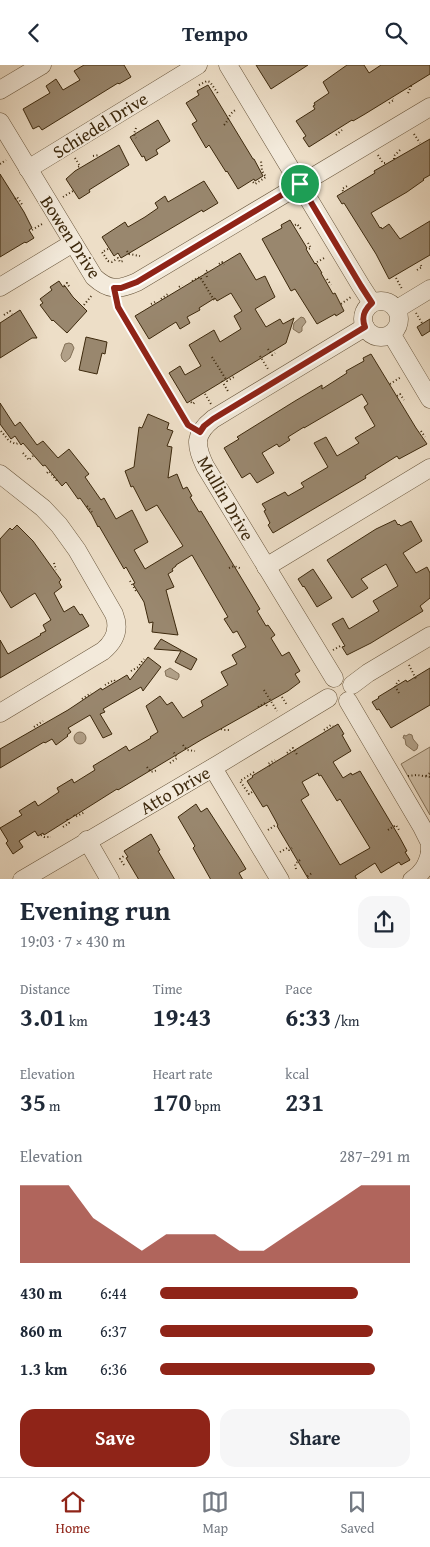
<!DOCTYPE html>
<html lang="en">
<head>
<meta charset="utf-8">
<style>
  :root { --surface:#fff; --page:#f6f6f7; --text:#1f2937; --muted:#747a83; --line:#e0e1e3; --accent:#8f2418 }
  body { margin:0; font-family:"Gentium Book Plus",serif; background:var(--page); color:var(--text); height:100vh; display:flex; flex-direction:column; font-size:19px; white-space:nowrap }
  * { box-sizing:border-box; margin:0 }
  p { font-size:16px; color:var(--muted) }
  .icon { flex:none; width:28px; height:28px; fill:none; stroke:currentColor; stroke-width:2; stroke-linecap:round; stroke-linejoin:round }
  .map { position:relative; height:814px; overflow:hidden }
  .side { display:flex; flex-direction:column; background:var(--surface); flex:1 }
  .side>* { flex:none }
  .pin { position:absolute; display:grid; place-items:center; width:42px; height:42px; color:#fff; margin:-21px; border:2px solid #fff; border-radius:50%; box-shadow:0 1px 5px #0007 }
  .round { display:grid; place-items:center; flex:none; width:52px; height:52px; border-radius:15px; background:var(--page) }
  .overview { display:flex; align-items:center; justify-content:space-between; height:85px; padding:0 20px }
  h1 { font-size:28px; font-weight:600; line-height:38px }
  .stats { display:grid; grid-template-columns:repeat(3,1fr); gap:8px; height:85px; padding:5px 20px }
  .stats div { display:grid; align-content:center }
  .stats b { font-size:25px; font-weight:600 }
  .stats small { font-size:14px; font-weight:400 }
  .stats p { font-size:14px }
  .chart { height:140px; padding:10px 20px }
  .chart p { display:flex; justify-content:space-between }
  .chart svg { width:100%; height:90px; margin-top:5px; fill:var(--accent); opacity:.7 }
  .button { display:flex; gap:10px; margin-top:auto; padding:10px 20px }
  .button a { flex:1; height:58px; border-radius:15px; background:var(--accent); color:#fff; font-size:20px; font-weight:600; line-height:58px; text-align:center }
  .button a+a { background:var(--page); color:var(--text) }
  ul { padding:0 20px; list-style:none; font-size:16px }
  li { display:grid; grid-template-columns:80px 60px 1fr; align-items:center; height:38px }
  li i { height:12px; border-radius:6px; background:var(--accent) }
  header { display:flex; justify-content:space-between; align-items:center; height:65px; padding:0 20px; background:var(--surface); font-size:22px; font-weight:600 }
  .tabs { display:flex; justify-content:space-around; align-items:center; height:70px; border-top:1px solid var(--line); background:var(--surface); font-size:14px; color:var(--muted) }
  .tabs a { display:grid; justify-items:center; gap:2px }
  .tabs .active { color:var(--accent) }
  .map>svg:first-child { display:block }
  .green { fill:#cfbfa7; stroke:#86745a }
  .water { fill:#b1a088; stroke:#837057 }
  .building { fill:#99876e; stroke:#3d290d; fill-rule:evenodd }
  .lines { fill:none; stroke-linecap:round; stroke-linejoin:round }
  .minor-casing { stroke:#69563c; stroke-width:19 }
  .path { stroke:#3d290d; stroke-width:2; stroke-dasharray:1 2.5; stroke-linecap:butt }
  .minor { stroke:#f3eadb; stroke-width:18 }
  .route-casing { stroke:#fff; stroke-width:10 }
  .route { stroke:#8f2418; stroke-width:6 }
  .labels { text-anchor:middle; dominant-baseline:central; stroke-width:4; stroke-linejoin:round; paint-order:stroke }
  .street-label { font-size:18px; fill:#3d290d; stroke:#f3eadb }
</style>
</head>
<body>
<header><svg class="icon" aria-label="back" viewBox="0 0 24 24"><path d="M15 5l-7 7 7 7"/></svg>Tempo<svg class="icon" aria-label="search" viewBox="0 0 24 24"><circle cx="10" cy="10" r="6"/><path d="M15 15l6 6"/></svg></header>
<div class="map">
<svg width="430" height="815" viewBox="0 0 430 815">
  <rect width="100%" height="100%" fill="#eddec7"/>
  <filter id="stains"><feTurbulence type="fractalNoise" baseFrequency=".004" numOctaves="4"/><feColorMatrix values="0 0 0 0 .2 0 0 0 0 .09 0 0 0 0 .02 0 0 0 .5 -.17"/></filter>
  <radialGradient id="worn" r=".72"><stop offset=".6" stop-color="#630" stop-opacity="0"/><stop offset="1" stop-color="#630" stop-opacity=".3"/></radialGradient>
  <path class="green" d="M430,682V750L401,699Z"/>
  <g class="water">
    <path d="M301,252L304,253L306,257L302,262V266L299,268L293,264L294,258Z"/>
    <path d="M69,278L72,279L74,283L70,293L65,297L62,294L61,290L65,279Z"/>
    <path d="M170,603L179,609V612L177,615L166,611L165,606Z"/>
    <circle cx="80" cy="673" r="6"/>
    <path d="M409,669L412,670L413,674L418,680L417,684L414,686L406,680L405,674L403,673L404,670L406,671Z"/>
  </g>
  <g class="building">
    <path d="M84,0H124L131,12L119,19L118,18L42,65L39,61L33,64L23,44L50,28L46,21L56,14L63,25L80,15L74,6Z"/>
    <path d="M256,0H308L271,24Z"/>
    <path d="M347,0H364L369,8L381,0H430V9L365,49L353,56L352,55L309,82L303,73L306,71L296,56L315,44L313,41L315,40L314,38L329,28L323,17Z"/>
    <path d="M208,20L253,94H254L263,111L255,116L254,114L238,124L227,106L226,107L209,80L206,83L192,59L197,56L186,38L199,30L197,26Z"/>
    <path d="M158,55L170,76L156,85L158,89L146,96L144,91L142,92L130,72Z"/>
    <path d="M430,74V110L423,114L424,115L407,127L371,148L380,163L381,162L382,164L389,159L400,174L430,156V190L389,214L376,189L344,138L342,139L337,131L375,108L374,106Z"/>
    <path d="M119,80L129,100L89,125L90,127L79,134L66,114L75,106Z"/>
    <path d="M0,109L24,147L32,163L29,165L34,173L26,178L25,177L0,192Z"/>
    <path d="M204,116L218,138L203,147L202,145L121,193L118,188L114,191L102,172L125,157L128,162L145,152L158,143L155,138L165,131L168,137Z"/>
    <path d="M290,155L307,183L306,184L315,199L316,198L322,208H321L333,229L335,228L344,246L336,251L335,249L317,259L295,224L291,226L262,174L282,163L281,160Z"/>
    <path d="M240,188L256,215L265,211L275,232L255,244L266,262L280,254L283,259L294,253L286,278L187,338L169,308L180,301L185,310L201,301L189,280L214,265L220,277L241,264L234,251L242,246L231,228L217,236L215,233L199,243L200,245L187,252L190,258L180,264L176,257L149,274L135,251Z"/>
    <path d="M59,216L63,222L65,221L73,232L87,246L67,268L53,255L52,256L40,240L43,238L40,234L52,225L50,222Z"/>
    <path d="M20,245L37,273H32L0,293V258Z"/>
    <path d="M430,254V266L422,271L417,262Z"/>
    <path d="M86,272L107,277L105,289L102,288L97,309L79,305Z"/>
    <path d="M371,289L416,363L427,379L399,394L397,391L365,411L366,413L273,468L268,460L270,458L264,446L266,445L262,439L285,427L288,431L304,422L301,418L328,402L314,378L326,372L337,391L359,378L355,373L375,361L364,342L368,339L362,329L304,363V362L288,372L290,375L279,382L277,379L262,388L274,408L257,418L250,408L242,413L224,383L239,374L237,372L295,336L322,320V324L347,308L346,306L364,296L363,293Z"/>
    <path d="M0,338L15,361L20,357L37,380L43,376L58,393L69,384L89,409L85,412L101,435L104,433L116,454L132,445L148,477L134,485L145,504L183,481L157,440L146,446L133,421L131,422L125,406L134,402L139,362L142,363L148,349L169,358L167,364L173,366L167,381L172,382L168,413L177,409L183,424L187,422L192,431L190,432L199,447L201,446L260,544L257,546L266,561L268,560L275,570L271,573L282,591L289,587L300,606L295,609L300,617L288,626L201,675L118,725L117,724L44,770L43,768L38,771L35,766L19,776L23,782L13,789L6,778L8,776L0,763L22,750L19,746L35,736L38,741L59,727L57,723L72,714L74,718L95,705L93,701L108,692L126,681L129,686L151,673L150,672L158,667L146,641L160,631L167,640L172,637L183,653L203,641L201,636L228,620L221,607L237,599L232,590L246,582L237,566L233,568L224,554L228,552L192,490L176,500V501L172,504L173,506L168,509L174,522L166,525L178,570L152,567L153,557L149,558L144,537L133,519L135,518L126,502L124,504L99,461L98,462L92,450L80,433L78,434L66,417L62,421L45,400L43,401L23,378L21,380L15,371L11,374L0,359Z"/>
    <path d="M395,455L398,460L399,459L401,461L411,456L422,476L403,488L416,508L427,502L430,508V533L420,541L423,546L371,578L347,590L342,582L345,581L332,559L343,553L349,564L379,546L373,536L398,521L386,499L361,514L368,523L352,533L327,495L376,464Z"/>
    <path d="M17,460L33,476L61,515L59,517L62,522L54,528L64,547L74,541L80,550L82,549L89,561L0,613V575L8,589L41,570L40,569L46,566L43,560L51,555L35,528L11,543L0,525V474L10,463L12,465Z"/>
    <path d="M313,504L332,533L317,542L304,521L303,522L298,514Z"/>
    <path d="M161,574L197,594L191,605L175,597L181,586L154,584Z"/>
    <path d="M148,592L161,602L143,626L141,622L103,644L105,647L100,649L112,669L103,673L90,650L68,663L71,667L67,670L68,671L56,680L52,674L45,678L44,677L0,703V684L68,645L101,623L102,625L127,610L130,615Z"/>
    <path d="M430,603V640L391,663L379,644L377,645L372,637L379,633L378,632L406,615L407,617Z"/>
    <path d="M338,659L344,669L342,670L351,686L333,697L343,713L351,708L352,710L360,706L400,773L407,786L405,787L410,795L401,800L399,797L381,808L375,798L355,811L357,815H309L277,761L278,760L267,740L263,742L247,716L253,712L252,711ZM318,708L319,711L321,710L337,736L340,734L370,783L340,800L301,735L309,730L302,717Z"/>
    <path d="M196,739L201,747L207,743L240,794L246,804L239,808L243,815H211L193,783L195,781L178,752Z"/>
    <path d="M151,769L160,785L158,786L175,815H139L126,793L128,792L124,786Z"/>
  </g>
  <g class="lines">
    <defs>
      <g id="minor">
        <path d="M228,0L361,221L372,238"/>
        <path d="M0,25L42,0"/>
        <path d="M0,57L94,212C109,226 119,225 137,217L430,42"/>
        <path d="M28,104L198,0"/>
        <path d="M0,222L73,178"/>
        <circle cx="381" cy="254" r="18"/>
        <path d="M397,244L430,224"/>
        <path d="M392,270L430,334"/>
        <path d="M0,409L43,443L59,460L77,485L114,549C120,564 115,576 103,586L0,648"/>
        <path d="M266,502L430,403"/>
        <path d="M334,613L205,401C195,380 194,369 213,354L365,262"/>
        <path d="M352,620L368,608L430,571"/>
        <path d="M348,636L422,762L430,778V786"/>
        <path d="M213,703L280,815"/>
        <path d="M87,775L110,815"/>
        <path d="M22,815L219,699L328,633"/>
        <path d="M412,815C423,808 427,800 430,788"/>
      </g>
    </defs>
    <use href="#minor" class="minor-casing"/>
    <g class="path">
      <path d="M199,20L207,16L210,17L219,30"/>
      <path d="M408,28L412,19"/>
      <path d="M389,38L394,35L393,34"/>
      <path d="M224,60C230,54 227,50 237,44"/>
      <path d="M136,63L134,69L136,73"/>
      <path d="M414,69L420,78"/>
      <path d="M336,70L342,65"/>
      <path d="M378,90L383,98H387"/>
      <path d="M93,91L99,90"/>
      <path d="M75,93L80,101L78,102"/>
      <path d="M394,94V91L400,85"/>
      <path d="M0,99L6,95"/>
      <path d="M253,117L255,119L266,112L262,106L261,96"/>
      <path d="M343,126L342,124L347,121"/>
      <path d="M63,132L73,126"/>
      <path d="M15,134L17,132L23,141"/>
      <path d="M295,160L297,159L301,164"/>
      <path d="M32,165L44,158"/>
      <path d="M308,178L311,183L308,184"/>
      <path d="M108,184L102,187L108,196L112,197L118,193L120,197L123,196"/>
      <path d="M127,186L129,189L140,191"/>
      <path d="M317,197L326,192"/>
      <path d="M219,199L222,197L224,200"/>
      <path d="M417,205L422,202L420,199"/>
      <path d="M207,212L205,207L208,205"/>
      <path d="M396,213L402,224"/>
      <path d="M327,214L331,220"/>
      <path d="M192,216L200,212L214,235"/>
      <path d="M64,221L67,218L70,223"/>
      <path d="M179,222L182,220"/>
      <path d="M161,234L168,229"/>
      <path d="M117,238L189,361"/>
      <path d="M151,239L155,237"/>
      <path d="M341,239L351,232"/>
      <path d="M84,240L92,230"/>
      <path d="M416,248L422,258"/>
      <path d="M4,250L10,246L12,249"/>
      <path d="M268,284L272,290L275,288"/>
      <path d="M260,291L268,304"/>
      <path d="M212,292L227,316L234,312"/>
      <path d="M222,316L229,328"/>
      <path d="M390,319L401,312"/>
      <path d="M205,329L211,339"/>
      <path d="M397,331L400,329L404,335"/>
      <path d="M191,337L193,339L196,336"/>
      <path d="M1,366L9,376L16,379L18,378"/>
      <path d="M421,366L425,372"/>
      <path d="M23,388L29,395L33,391"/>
      <path d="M47,408L49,406L57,416"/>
      <path d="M87,441L92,447"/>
      <path d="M54,498L56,505"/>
      <path d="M229,503L234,501L242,504"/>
      <path d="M130,516L136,526"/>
      <path d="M333,585L342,580"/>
      <path d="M409,600L416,614"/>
      <path d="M131,606L138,602L144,594"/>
      <path d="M105,620L114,615L115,616"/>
      <path d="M264,625L277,646"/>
      <path d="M399,628L395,621L400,614"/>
      <path d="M282,632L287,640"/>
      <path d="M82,634L91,628"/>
      <path d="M258,642L265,638L267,641"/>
      <path d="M34,662L43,656"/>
      <path d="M221,664L224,665H231"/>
      <path d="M324,665L331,660L333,661"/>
      <path d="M183,680L187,685L195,686"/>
      <path d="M287,688L293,683L298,691"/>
      <path d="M170,698L177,693L173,686"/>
      <path d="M270,701L268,699L275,695"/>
      <path d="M147,702L151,707L158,705"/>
      <path d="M408,711L417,710L430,712"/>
      <path d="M426,711L430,708"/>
      <path d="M252,727L249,729L240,716L256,706"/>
      <path d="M74,750L75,752L85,747"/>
      <path d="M63,762L69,758L66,752"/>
      <path d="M268,765L277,759"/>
      <path d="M388,765L396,760L399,765"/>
      <path d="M41,770L44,772H51"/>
      <path d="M280,787L287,783L289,785L292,783"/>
      <path d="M124,800L120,794L125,790"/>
      <path d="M296,804L295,799L300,795"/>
      <path d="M307,815L308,811L312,808"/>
    </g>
    <use href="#minor" class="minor"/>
  </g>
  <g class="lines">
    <defs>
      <path id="route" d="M300,119L361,221L372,238C364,245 361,252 365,262L213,354L204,361L200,367L188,360L118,242L114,223H121L137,217Z"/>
    </defs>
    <use href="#route" class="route-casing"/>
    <use href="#route" class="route"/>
  </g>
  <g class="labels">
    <g class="street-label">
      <text transform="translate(100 60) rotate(-32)">Schiedel Drive</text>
      <text transform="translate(71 172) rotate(57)">Bowen Drive</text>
      <text transform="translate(226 433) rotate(60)">Mullin Drive</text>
      <text transform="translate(175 725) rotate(-30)">Atto Drive</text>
    </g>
  </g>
  <rect width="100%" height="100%" filter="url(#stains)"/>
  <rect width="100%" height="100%" fill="url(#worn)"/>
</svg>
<div class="pin" style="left:300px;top:119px;background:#1e9e55"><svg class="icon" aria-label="arrive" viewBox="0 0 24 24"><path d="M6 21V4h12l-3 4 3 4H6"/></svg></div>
</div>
<section class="side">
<div class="overview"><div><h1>Evening run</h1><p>19:03 · 7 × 430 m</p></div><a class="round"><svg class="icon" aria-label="share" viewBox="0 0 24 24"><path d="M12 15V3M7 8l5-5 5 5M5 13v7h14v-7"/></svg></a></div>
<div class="stats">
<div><p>Distance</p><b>3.01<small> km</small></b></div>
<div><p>Time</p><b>19:43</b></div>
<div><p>Pace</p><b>6:33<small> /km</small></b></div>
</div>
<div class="stats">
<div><p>Elevation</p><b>35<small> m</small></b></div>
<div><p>Heart rate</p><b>170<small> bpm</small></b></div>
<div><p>kcal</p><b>231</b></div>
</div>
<div class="chart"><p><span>Elevation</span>287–291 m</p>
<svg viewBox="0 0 160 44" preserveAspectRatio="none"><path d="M0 44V6L10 6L20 6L30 22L40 30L50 38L60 30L70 30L80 30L90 38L100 38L110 30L120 22L130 14L140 6L150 6L160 6V44z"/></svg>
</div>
<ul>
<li><b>430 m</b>6:44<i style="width:79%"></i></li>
<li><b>860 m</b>6:37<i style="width:85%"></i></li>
<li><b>1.3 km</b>6:36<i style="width:86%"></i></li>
</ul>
<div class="button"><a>Save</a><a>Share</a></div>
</section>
<nav class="tabs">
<a class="active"><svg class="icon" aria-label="home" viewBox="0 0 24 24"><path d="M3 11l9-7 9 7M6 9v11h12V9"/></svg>Home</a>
<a><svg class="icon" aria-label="map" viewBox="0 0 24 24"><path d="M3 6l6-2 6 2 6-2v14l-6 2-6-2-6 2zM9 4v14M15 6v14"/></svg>Map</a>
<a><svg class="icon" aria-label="saved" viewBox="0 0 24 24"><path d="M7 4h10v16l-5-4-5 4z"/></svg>Saved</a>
</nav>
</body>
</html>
